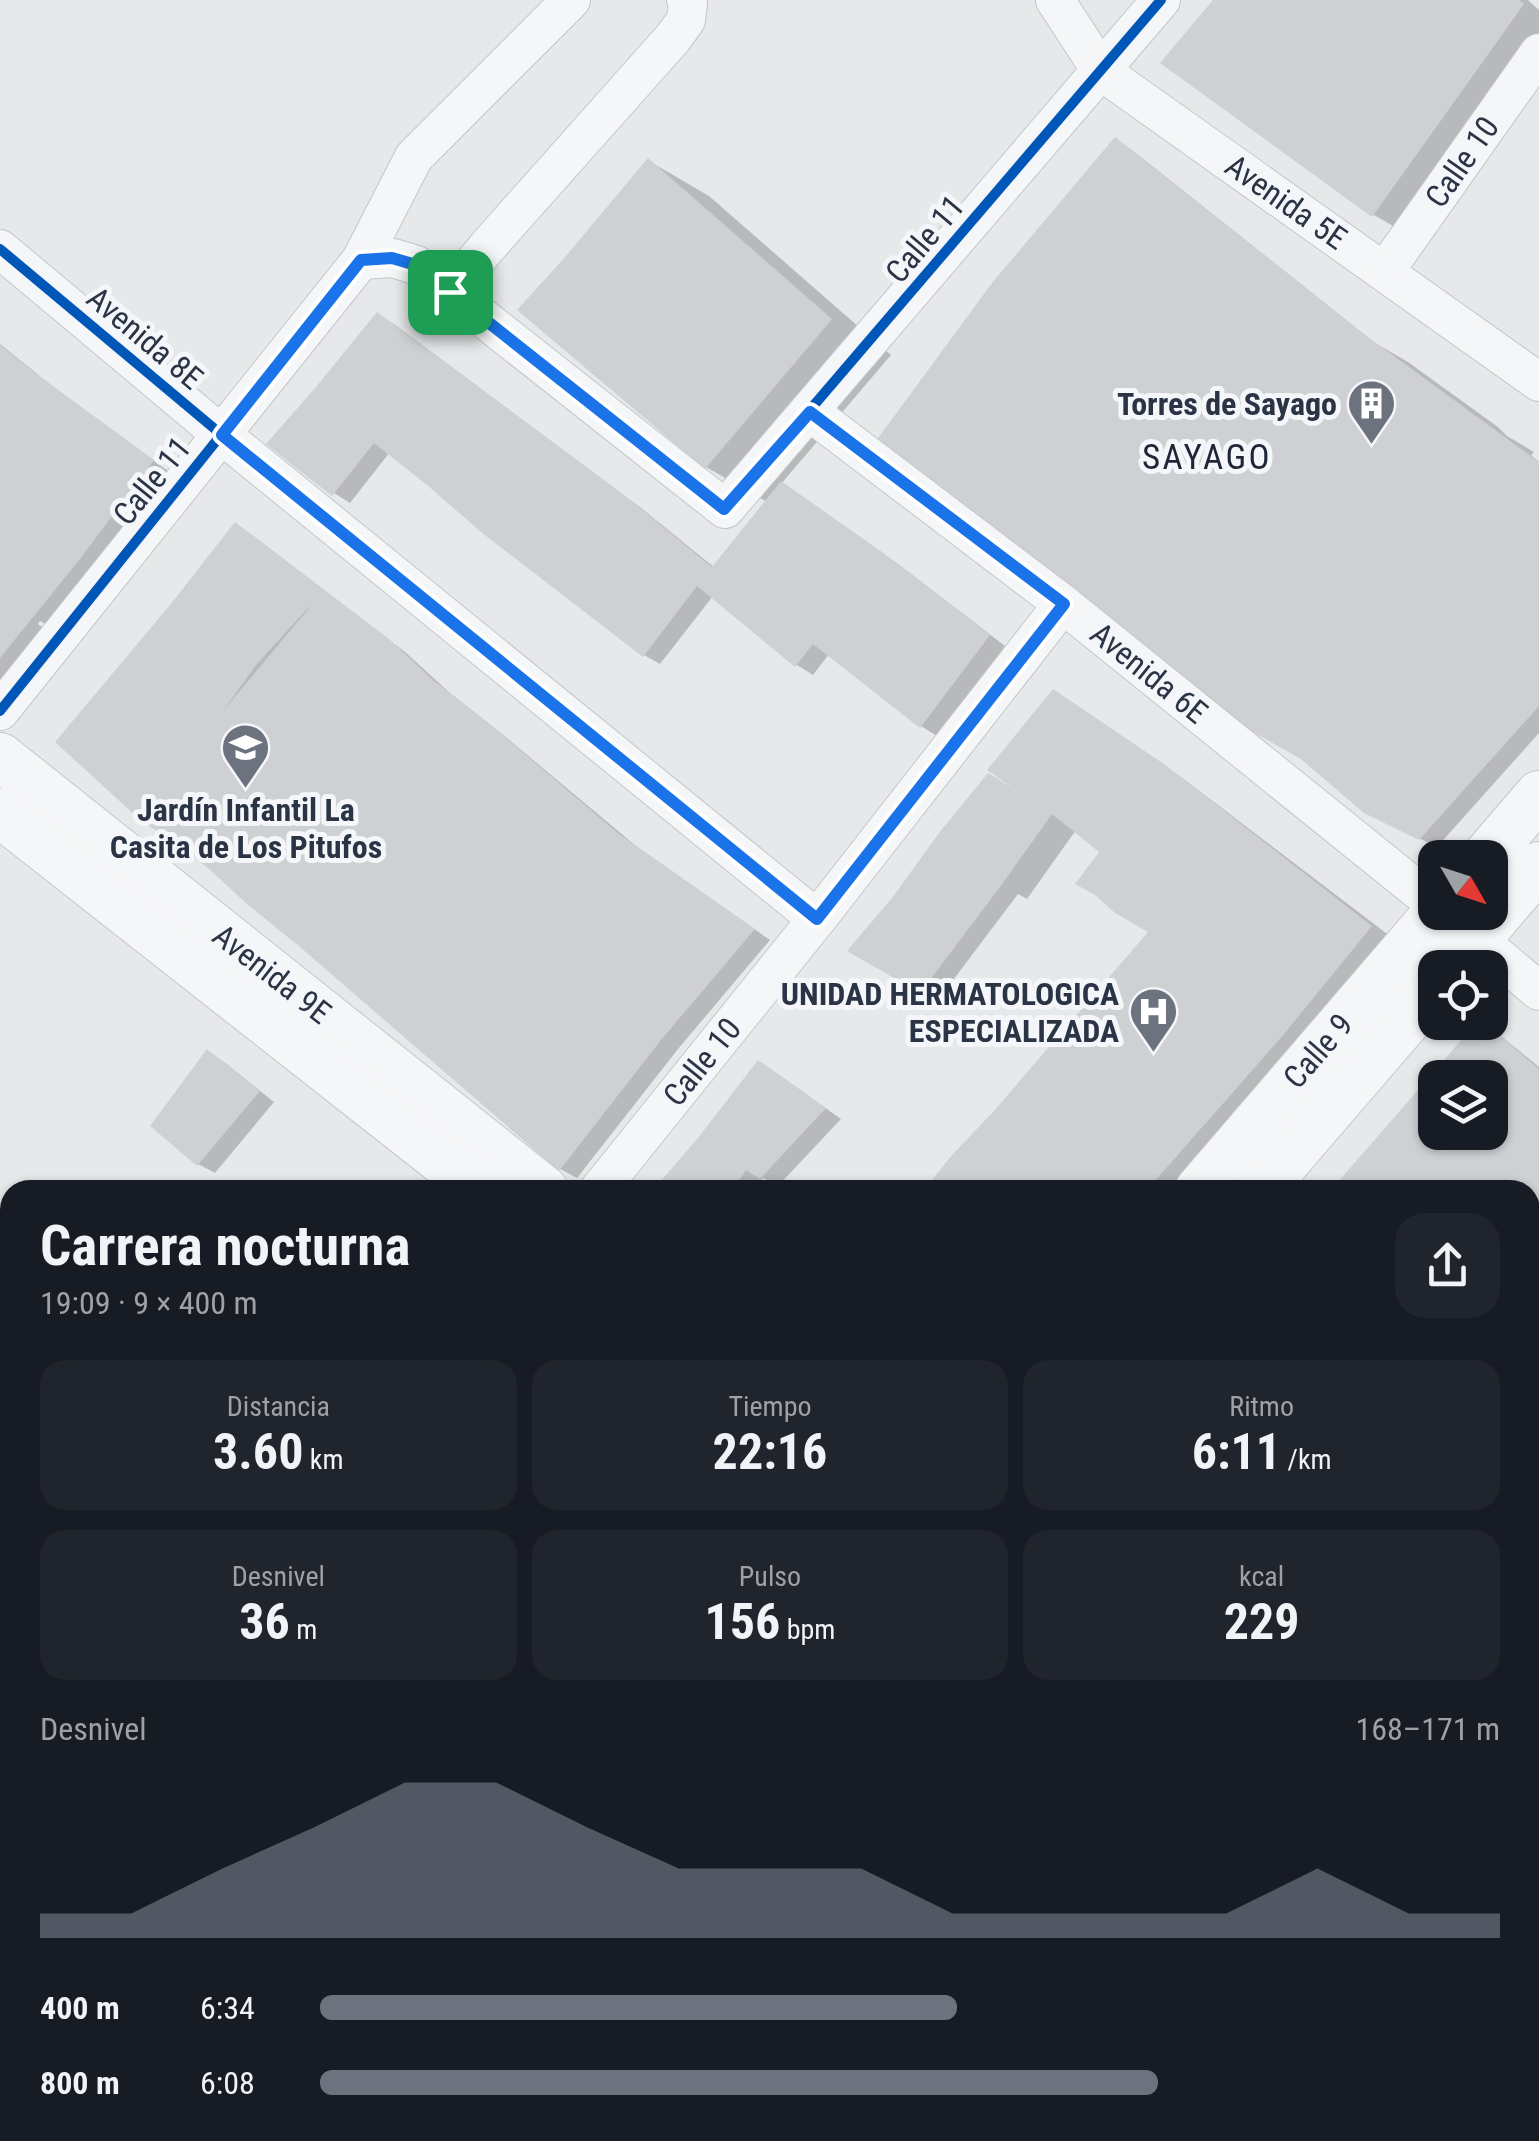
<!DOCTYPE html>
<html lang="es">
<head>
<meta charset="utf-8">
<style>
  :root { --surface:#171b24; --page:#20242c; --text:#f1f3f6; --muted:#9ea1a6; --accent:#6c737f }
  body { margin:0; font-family:"Roboto Condensed",sans-serif; background:var(--page); color:var(--text); height:100vh; display:flex; flex-direction:column; font-size:38px; white-space:nowrap }
  * { box-sizing:border-box; margin:0 }
  p { font-size:32px; color:var(--muted) }
  .icon { flex:none; width:55px; height:55px; fill:none; stroke:currentColor; stroke-width:2; stroke-linecap:round; stroke-linejoin:round }
  .map { position:relative; flex:1; overflow:hidden }
  .side { position:absolute; left:0px; top:1180px; width:1540px; height:962px; display:flex; flex-direction:column; background:var(--surface); border-radius:30px 30px 0 0; box-shadow:0 2px 8px #0004 }
  .side>* { flex:none }
  .needle { width:65px; rotate:129deg }
  .buttons { position:absolute; left:1418px; top:840px; display:grid; gap:20px }
  .buttons a { display:grid; place-items:center; width:90px; height:90px; border-radius:20px; background:var(--surface); box-shadow:0 2px 8px #0004; font-size:50px }
  .pin { position:absolute; display:grid; place-items:center; width:85px; height:85px; color:#fff; margin:-42px; border-radius:20px; box-shadow:0 5px 15px #0006 }
  .round { display:grid; place-items:center; flex:none; width:105px; height:105px; border-radius:30px; background:var(--page) }
  .head { display:flex; align-items:center; justify-content:space-between; height:170px; padding:0 40px }
  h1 { font-size:55px; font-weight:700; line-height:75px }
  .figures { display:grid; grid-template-columns:repeat(3,1fr); gap:15px; height:170px; padding:10px 40px }
  .figures div { display:grid; align-content:center; border-radius:25px; background:var(--page); text-align:center }
  .figures b { font-size:50px; font-weight:700 }
  .figures small { font-size:28px; font-weight:400 }
  .figures p { font-size:28px }
  .chart { height:280px; padding:20px 40px }
  .chart p { display:flex; justify-content:space-between }
  .chart svg { width:100%; height:180px; margin-top:10px; fill:var(--accent); opacity:.7 }
  ul { padding:0 40px; list-style:none; font-size:32px }
  li { display:grid; grid-template-columns:160px 120px 1fr; align-items:center; height:75px }
  li i { height:25px; border-radius:12px; background:var(--accent) }
  .map>svg:first-child { display:block }
  .green { fill:#d6ded6 }
  .shadow { fill:#0003; fill-rule:evenodd }
  .building { fill:#ced0d3; fill-rule:evenodd }
  .lines { fill:none; stroke-linecap:round; stroke-linejoin:round }
  .minor-casing { stroke:#c4c6c8; stroke-width:40 }
  .tertiary-casing { stroke:#c4c6c8; stroke-width:50 }
  .minor { stroke:#f5f6f7; stroke-width:38 }
  .tertiary { stroke:#f5f6f7; stroke-width:48 }
  .cycleway-casing { stroke:#f4f6f9; stroke-width:16 }
  .cycleway { stroke:#0057b8; stroke-width:10 }
  .route-casing { stroke:#fff; stroke-width:20 }
  .route { stroke:#1a73e8; stroke-width:12 }
  .labels { text-anchor:middle; dominant-baseline:central; stroke-width:10; stroke-linejoin:round; paint-order:stroke }
  .street-label { font-size:32px; fill:#2b3445; stroke:#f4f6f9 }
  .poi-label { font-size:32px; font-weight:bold; fill:#2b3445; stroke:#f4f6f9; text-anchor:end }
  .neighbourhood-label { font-size:35px; letter-spacing:2.5px; fill:#1d2536; stroke:#f4f6f9 }
</style>
</head>
<body>
<div class="map">
<svg width="1539" height="2141" viewBox="0 0 1539 2141">
  <rect width="100%" height="100%" fill="#e6e8ea"/>
  <g class="green">
    <path d="M147,2132L196,2133L206,2141H141Z"/>
    <path d="M222,2133H391L384,2141H233Z"/>
  </g>
  <g class="shadow">
    <path d="M1217,0H1528L1539,10V48L1407,234L1374,215L1164,62Z"/>
    <path d="M1115,140L1132,150L1375,343L1408,362L1498,427L1507,436L1534,452L1531,455L1539,462V733L1437,847L1384,821Z"/>
    <path d="M649,161L709,196L891,355L781,484L898,564L1005,646L937,736L921,726L829,654L813,675L797,665L713,596L660,664L644,655L390,452L350,503L334,493L378,315L394,324L641,508L715,568L767,502L706,467Z"/>
    <path d="M0,344L52,386L168,471L58,631L40,621L38,624L46,630L0,687Z"/>
    <path d="M252,535L405,652L450,693L502,734L636,846L770,940L678,1049L577,1178L560,1169L209,866L138,815Z"/>
    <path d="M1070,702L1181,777L1403,946L1172,1190H927L1151,933L1102,852L1076,830L1027,899L1018,894L938,1000L851,951L1024,796Z"/>
    <path d="M1480,1022L1496,1032L1539,1067V1404L1530,1416V1190H1334ZM1435,1078H1490V1132H1435Z"/>
    <path d="M207,1053L224,1062L274,1102L215,1173L198,1164Z"/>
    <path d="M775,1072L841,1119L778,1186L763,1178L755,1190H656Z"/>
    <path d="M10,1693V1890L0,1902V1705Z"/>
    <path d="M534,2132H655L664,2141H543Z"/>
    <path d="M673,2132H733L726,2141H682Z"/>
    <path d="M929,2132H1001L994,2141H942Z"/>
  </g>
  <g class="building">
    <path d="M1213,0H1519L1524,4L1372,217L1160,63Z"/>
    <path d="M1115,137L1361,332L1539,462V706L1419,840L1364,813L1301,759L1232,720L873,445L992,283Z"/>
    <path d="M648,158L832,319L705,469L517,310L566,256Z"/>
    <path d="M377,312L624,495L712,567L781,481L882,552L990,635L920,728L813,644L795,667L697,586L643,657L481,532L427,485L374,443L332,496L266,444L316,387Z"/>
    <path d="M0,345L35,373L154,460L80,559L0,658Z"/>
    <path d="M235,522L389,639L433,680L486,721L619,834L755,929L661,1040L559,1171L300,947L247,904L208,868L137,817L55,742L170,605ZM309,607H310L223,711L256,665Z"/>
    <path d="M1053,689L1164,764L1372,926L1284,1034L1147,1190H924L952,1155L993,1112L1148,932L1115,913L1095,895L1075,884L1099,852L1052,814L1000,887L920,993L847,951L892,898L939,833L988,773L1016,790L987,770Z"/>
    <path d="M1477,1022H1484L1539,1069V1373L1530,1385V1190H1331ZM1435,1078H1490V1132H1435Z"/>
    <path d="M207,1049L260,1091L197,1166L150,1126Z"/>
    <path d="M758,1060L826,1108L760,1179L746,1170L739,1181L729,1190H653L698,1138Z"/>
    <path d="M1539,1493V1849L1530,1844V1503Z"/>
    <path d="M0,1521L10,1530V1645L0,1637Z"/>
    <path d="M10,1688V1846L0,1858V1700Z"/>
    <path d="M1530,1978L1539,1982V2099L1530,2095Z"/>
    <path d="M10,1986V2034L0,2026V1998Z"/>
    <path d="M494,2132H512L521,2141H486Z"/>
    <path d="M530,2132H644L653,2141H539Z"/>
    <path d="M670,2132H710L703,2141H679Z"/>
  </g>
  <g class="lines">
    <defs>
      <g id="minor">
        <path d="M1055,0L1101,71L1539,382"/>
        <path d="M0,249L222,435L817,919"/>
        <path d="M361,260L414,157L571,0"/>
        <path d="M1385,271L1539,53"/>
        <path d="M450,292L487,247L673,38L686,20L688,3L686,0"/>
        <path d="M810,412L1063,604L1435,904"/>
        <path d="M0,711L361,260L393,258L416,265L725,509L1161,0"/>
        <path d="M1445,912L1539,991"/>
        <path d="M599,1190L817,919L1063,604"/>
        <path d="M0,1432L10,1440"/>
        <path d="M1530,1442L1539,1429"/>
        <path d="M0,1919L10,1907"/>
        <path d="M129,2141L136,2132"/>
        <path d="M1013,2141L1019,2132"/>
      </g>
      <g id="tertiary">
        <path d="M0,757L544,1190"/>
        <path d="M0,813L480,1190"/>
        <path d="M1485,858L1539,795"/>
        <path d="M1452,968L1539,866"/>
        <path d="M1199,1190L1438,912"/>
        <path d="M1261,1190L1435,988"/>
        <path d="M1530,1875L1539,1880"/>
        <path d="M1530,1927L1539,1932"/>
        <path d="M0,2094L10,2102"/>
        <path d="M0,2132L11,2141"/>
        <path d="M48,2132L59,2141"/>
        <path d="M387,2141L394,2132"/>
        <path d="M450,2141L458,2132"/>
      </g>
    </defs>
    <use href="#minor" class="minor-casing"/>
    <use href="#tertiary" class="tertiary-casing"/>
    <use href="#minor" class="minor"/>
    <use href="#tertiary" class="tertiary"/>
    <defs>
      <g id="cycleway">
        <path d="M0,249L222,435L817,919"/>
        <path d="M0,711L361,260L393,258L416,265L725,509L1161,0"/>
      </g>
    </defs>
    <use href="#cycleway" class="cycleway-casing"/>
    <use href="#cycleway" class="cycleway"/>
  </g>
  <g class="lines">
    <defs>
      <path id="route" d="M392,258L416,265L724,509L810,412L1064,604L817,919L222,435L361,260Z"/>
    </defs>
    <use href="#route" class="route-casing"/>
    <use href="#route" class="route"/>
  </g>
  <defs>
    <symbol id="building-pin" viewBox="-11 -11 22 30"><path d="M0 17L-7.5 6A9.5 9.5 0 1 1 7.5 6Z" fill="#6c737f" stroke="#f4f6f9"/><path d="M-4-6H4V6H1V3H-1V6H-4ZM-2.5-4.3h1.7v1.8h-1.7ZM.8-4.3h1.7v1.8H.8ZM-2.5-1h1.7V.8h-1.7ZM.8-1h1.7V.8H.8Z" fill="#fff"/></symbol>
    <symbol id="school-pin" viewBox="-11 -11 22 30"><path d="M0 17L-7.5 6A9.5 9.5 0 1 1 7.5 6Z" fill="#6c737f" stroke="#f4f6f9"/><path d="M0-5L7-2L0 1L-7-2ZM-4 1L0 2.5L4 1V4Q0 6-4 4Z" fill="#fff"/></symbol>
    <symbol id="hospital-pin" viewBox="-11 -11 22 30"><path d="M0 17L-7.5 6A9.5 9.5 0 1 1 7.5 6Z" fill="#6c737f" stroke="#f4f6f9"/><path d="M-5-5h3v3.5h4V-5h3V5h-3V1.5h-4V5h-3Z" fill="#fff"/></symbol>
  </defs>
  <g fill-rule="evenodd">
    <use href="#building-pin" x="1344" y="376" width="55" height="75"/>
    <use href="#school-pin" x="218" y="720" width="55" height="75"/>
    <use href="#hospital-pin" x="1126" y="984" width="55" height="75"/>
  </g>
  <g class="labels">
    <g class="street-label">
      <text transform="translate(1462 162) rotate(-55)">Calle 10</text>
      <text transform="translate(1286 202) rotate(35)">Avenida 5E</text>
      <text transform="translate(925 239) rotate(-50)">Calle 11</text>
      <text transform="translate(145 338) rotate(40)">Avenida 8E</text>
      <text transform="translate(152 481) rotate(-51)">Calle 11</text>
      <text transform="translate(1149 673) rotate(39)">Avenida 6E</text>
      <text transform="translate(272 974) rotate(38)">Avenida 9E</text>
      <text transform="translate(1318 1051) rotate(-49)">Calle 9</text>
      <text transform="translate(702 1062) rotate(-51)">Calle 10</text>
    </g>
    <g class="poi-label">
      <text x="1337" y="404">Torres de Sayago</text>
      <text x="246" y="810" text-anchor="middle">Jardín Infantil La<tspan x="246" dy="37">Casita de Los Pitufos</tspan></text>
      <text x="1119" y="994">UNIDAD HERMATOLOGICA<tspan x="1119" dy="37">ESPECIALIZADA</tspan></text>
    </g>
    <g class="neighbourhood-label">
      <text x="1207" y="457">SAYAGO</text>
    </g>
  </g>
</svg>
<div class="buttons">
<a><svg class="needle" viewBox="-14 -14 28 28"><path d="M0-13l5 13h-10z" fill="#e53935"/><path d="M0 13l5-13h-10z" fill="#9ea1a6"/></svg></a>
<a><svg class="icon" aria-label="locate" viewBox="0 0 24 24"><circle cx="12" cy="12" r="6"/><path d="M12 2v4M12 18v4M2 12h4M18 12h4"/></svg></a>
<a><svg class="icon" aria-label="layers" viewBox="0 0 24 24"><path d="M12 4l9 5-9 5-9-5zM3 14l9 5 9-5"/></svg></a>
</div>
<div class="pin" style="left:450px;top:292px;background:#1e9e55"><svg class="icon" aria-label="arrive" viewBox="0 0 24 24"><path d="M6 21V4h12l-3 4 3 4H6"/></svg></div>
<section class="side">
<div class="head"><div><h1>Carrera nocturna</h1><p>19:09 · 9 × 400 m</p></div><a class="round"><svg class="icon" aria-label="share" viewBox="0 0 24 24"><path d="M12 15V3M7 8l5-5 5 5M5 13v7h14v-7"/></svg></a></div>
<div class="figures">
<div><p>Distancia</p><b>3.60<small> km</small></b></div>
<div><p>Tiempo</p><b>22:16</b></div>
<div><p>Ritmo</p><b>6:11<small> /km</small></b></div>
</div>
<div class="figures">
<div><p>Desnivel</p><b>36<small> m</small></b></div>
<div><p>Pulso</p><b>156<small> bpm</small></b></div>
<div><p>kcal</p><b>229</b></div>
</div>
<div class="chart"><p><span>Desnivel</span>168–171 m</p>
<svg viewBox="0 0 160 44" preserveAspectRatio="none"><path d="M0 44V38L10 38L20 27L30 17L40 6L50 6L60 17L70 27L80 27L90 27L100 38L110 38L120 38L130 38L140 27L150 38L160 38V44z"/></svg>
</div>
<ul>
<li><b>400 m</b>6:34<i style="width:54%"></i></li>
<li><b>800 m</b>6:08<i style="width:71%"></i></li>
</ul>
</section>
</div>
</body>
</html>
